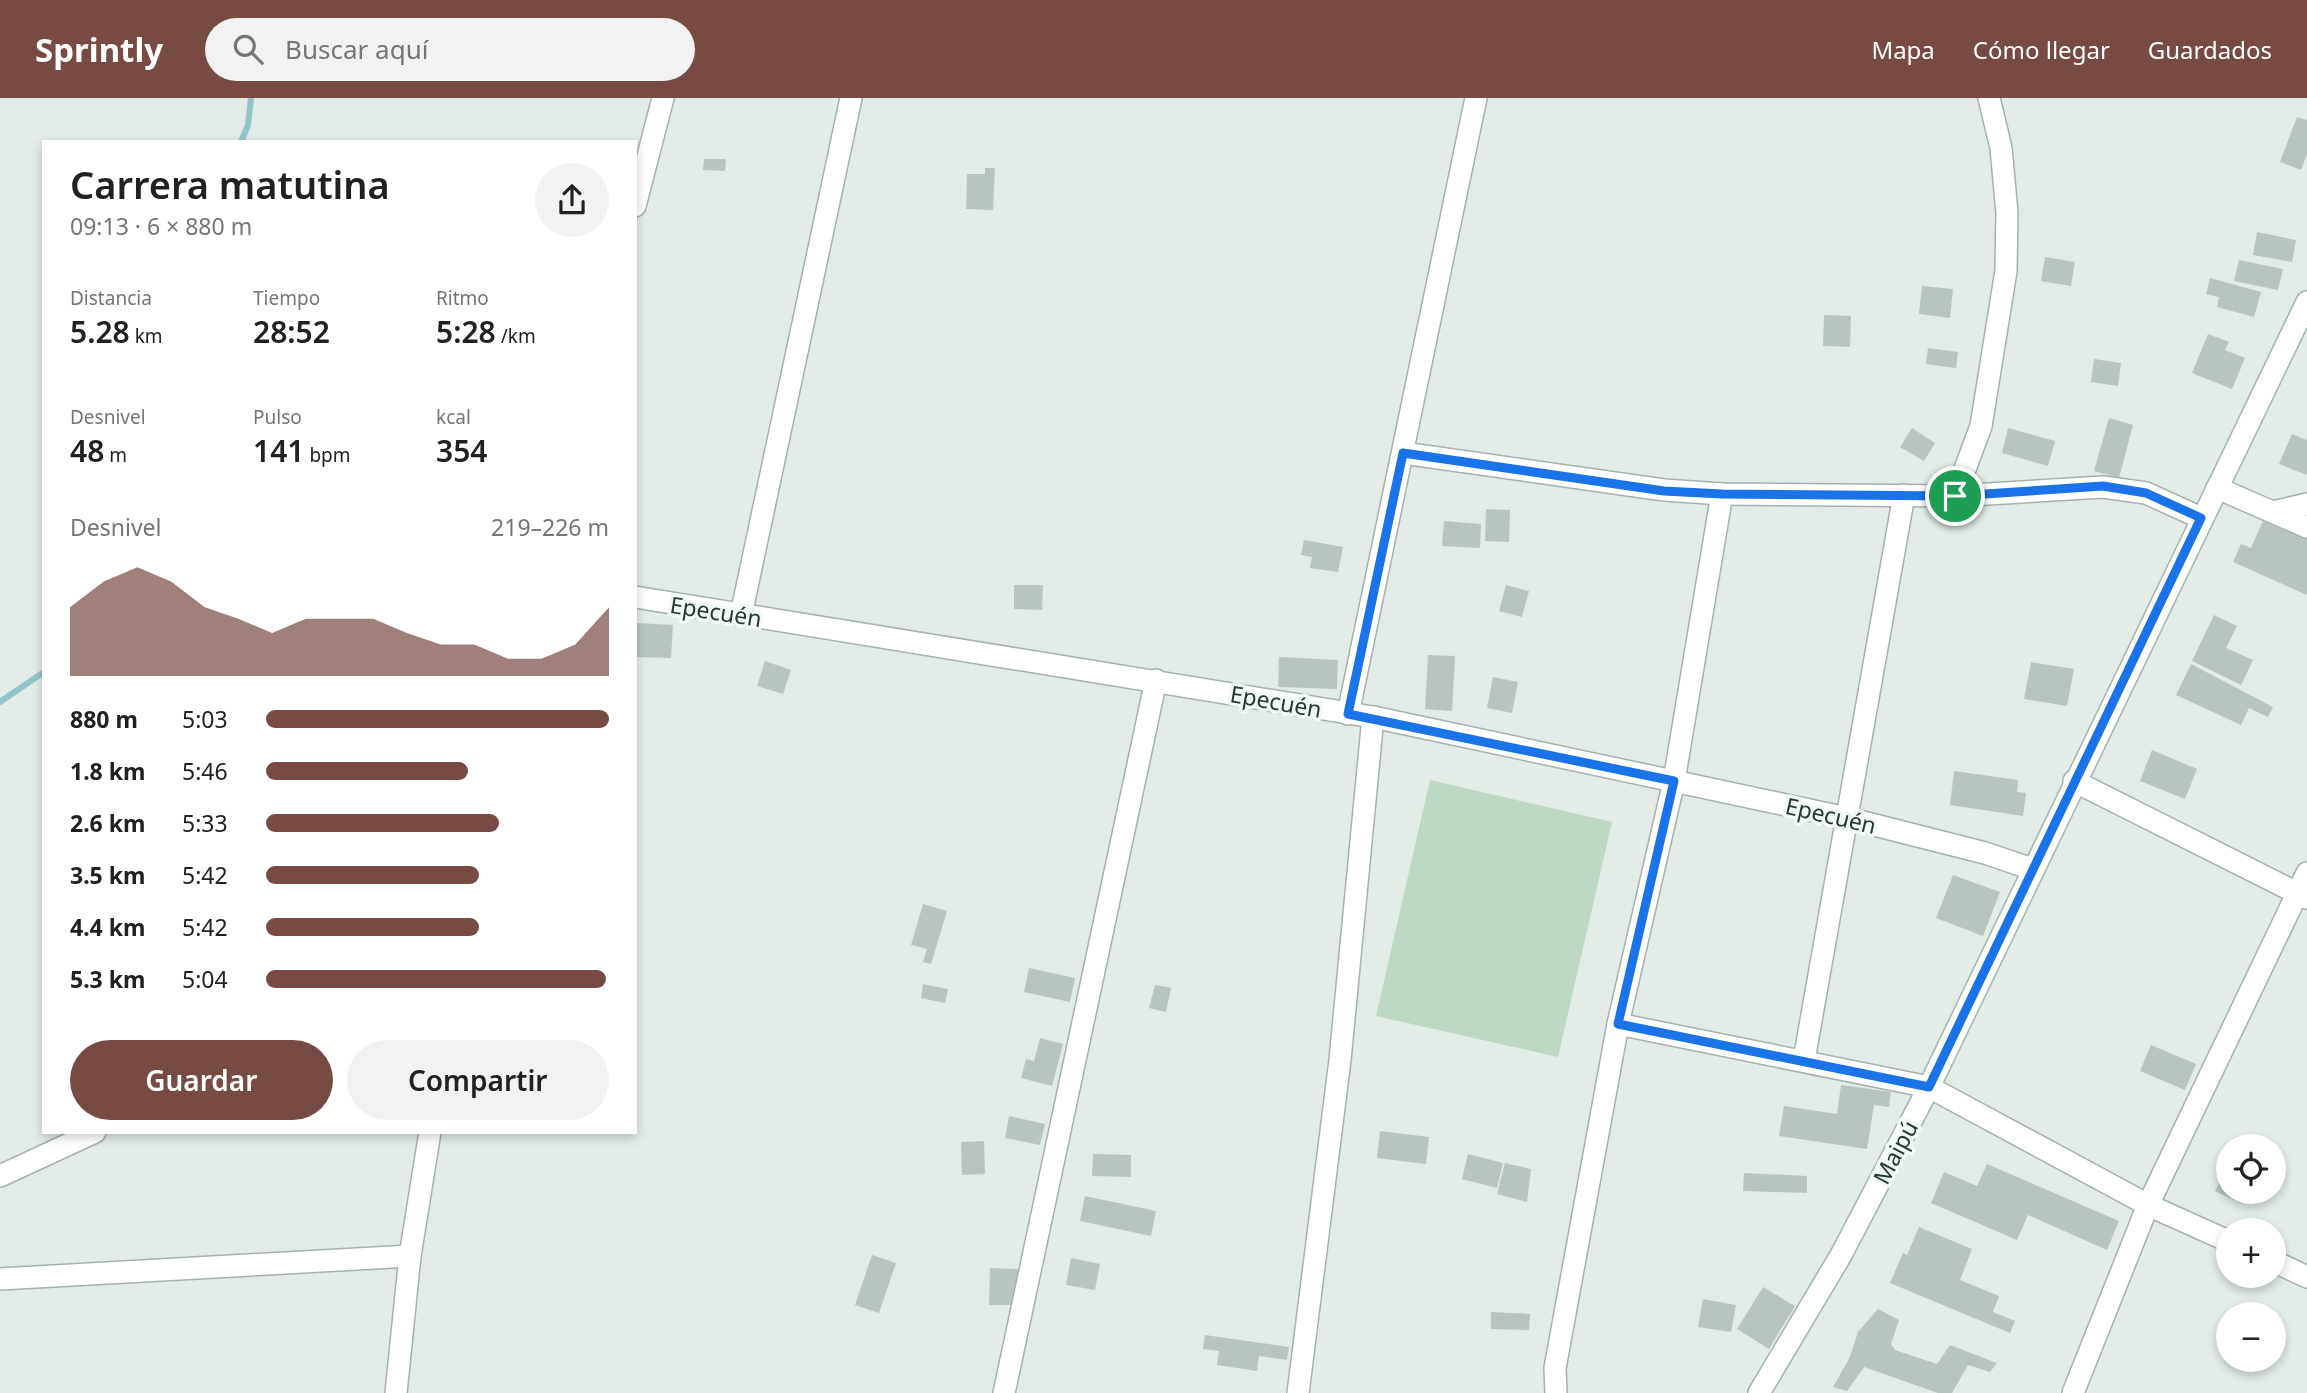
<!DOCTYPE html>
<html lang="es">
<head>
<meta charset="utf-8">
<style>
  :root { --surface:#fff; --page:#f2f2f2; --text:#202124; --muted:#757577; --accent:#774b44 }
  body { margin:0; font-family:"Noto Sans",sans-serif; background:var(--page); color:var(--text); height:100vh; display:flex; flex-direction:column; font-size:26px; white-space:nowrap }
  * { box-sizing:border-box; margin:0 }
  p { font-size:23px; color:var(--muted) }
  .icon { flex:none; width:38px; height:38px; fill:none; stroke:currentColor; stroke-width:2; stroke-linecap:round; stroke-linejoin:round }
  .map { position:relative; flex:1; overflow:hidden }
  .panel { position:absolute; left:42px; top:42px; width:595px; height:994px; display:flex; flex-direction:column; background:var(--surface); border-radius:0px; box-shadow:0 4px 10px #0003 }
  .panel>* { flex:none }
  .buttons { position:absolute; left:2216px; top:1036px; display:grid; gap:14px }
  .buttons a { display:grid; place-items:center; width:70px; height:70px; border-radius:50%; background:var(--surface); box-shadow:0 4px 10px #0003; font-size:35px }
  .pin { position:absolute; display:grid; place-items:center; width:60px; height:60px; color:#fff; margin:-30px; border:4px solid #fff; border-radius:50%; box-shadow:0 2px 7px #0007 }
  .round { display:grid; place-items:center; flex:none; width:74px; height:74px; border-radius:37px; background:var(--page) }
  .headline { display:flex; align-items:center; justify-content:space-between; height:119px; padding:0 28px }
  h1 { font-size:38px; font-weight:600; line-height:52px }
  .figures { display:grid; grid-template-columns:repeat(3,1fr); gap:10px; height:119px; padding:7px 28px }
  .figures div { display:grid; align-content:center }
  .figures b { font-size:30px; font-weight:600 }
  .figures small { font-size:19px; font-weight:400 }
  .figures p { font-size:19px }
  .chart { height:196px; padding:14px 28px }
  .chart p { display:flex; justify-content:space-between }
  .chart svg { width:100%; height:126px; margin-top:7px; fill:var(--accent); opacity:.7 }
  .button { display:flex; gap:14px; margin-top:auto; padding:14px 28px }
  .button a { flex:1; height:80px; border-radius:42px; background:var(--accent); color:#fff; font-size:28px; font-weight:600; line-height:80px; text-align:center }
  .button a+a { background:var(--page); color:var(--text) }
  ul { padding:0 28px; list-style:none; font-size:23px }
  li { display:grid; grid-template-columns:112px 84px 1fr; align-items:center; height:52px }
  li i { height:18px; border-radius:9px; background:var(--accent) }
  header { display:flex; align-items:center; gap:42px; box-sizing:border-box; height:98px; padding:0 35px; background:var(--accent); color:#fff }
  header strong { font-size:33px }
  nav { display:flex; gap:38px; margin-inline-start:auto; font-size:24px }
  .search { width:490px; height:63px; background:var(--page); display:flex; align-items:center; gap:18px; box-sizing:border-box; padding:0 24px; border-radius:38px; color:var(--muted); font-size:26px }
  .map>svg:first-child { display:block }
  .green { fill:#bed9c3 }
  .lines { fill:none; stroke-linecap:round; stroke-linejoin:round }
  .stream { stroke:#91c5c9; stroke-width:6 }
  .building { fill:#b8c5bf }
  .street-casing { stroke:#a5b2ac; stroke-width:24 }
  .secondary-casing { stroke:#a2b5ad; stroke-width:24 }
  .street { stroke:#fff; stroke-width:21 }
  .secondary { stroke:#fff; stroke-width:21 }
  .route-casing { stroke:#fff; stroke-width:14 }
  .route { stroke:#1a73e8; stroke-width:9 }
  .labels { text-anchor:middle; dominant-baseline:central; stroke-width:7; stroke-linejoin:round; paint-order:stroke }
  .street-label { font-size:23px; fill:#243a32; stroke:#f2f8f5 }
</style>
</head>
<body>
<header>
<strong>Sprintly</strong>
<div class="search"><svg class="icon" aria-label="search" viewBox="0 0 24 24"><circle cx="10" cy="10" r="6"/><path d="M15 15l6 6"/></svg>Buscar aquí</div>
<nav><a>Mapa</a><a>Cómo llegar</a><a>Guardados</a></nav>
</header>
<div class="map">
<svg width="2307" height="1295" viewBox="0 0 2307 1295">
  <rect width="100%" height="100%" fill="#e2ebe6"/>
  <path class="green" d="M1430,682L1612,724L1558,959L1376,918Z"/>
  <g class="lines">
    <g class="stream">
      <path d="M241,44L248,27L251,0"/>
      <path d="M0,604L44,574"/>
    </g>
  </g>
  <g class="building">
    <path d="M2297,19L2307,22V56L2301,72L2280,64Z"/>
    <path d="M704,61H726L725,73L703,72Z"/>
    <path d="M985,70H995L993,112L966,111L967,76H985Z"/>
    <path d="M2257,134L2296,142L2292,164L2253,157Z"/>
    <path d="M2045,159L2075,164L2071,188L2041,183Z"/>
    <path d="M2239,162L2283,171L2278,192L2234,183Z"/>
    <path d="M2210,180L2261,194L2254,219L2217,209L2219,199L2206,196Z"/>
    <path d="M1922,188L1953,191L1950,220L1919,216Z"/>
    <path d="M1824,217L1851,218L1850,249L1823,248Z"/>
    <path d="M2208,236L2229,244L2225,252L2245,260L2232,291L2192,275Z"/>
    <path d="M1928,250L1958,254L1956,270L1926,266Z"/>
    <path d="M2094,261L2121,265L2118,288L2091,284Z"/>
    <path d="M2109,320L2133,327L2119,380L2094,373Z"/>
    <path d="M1912,330L1935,345L1924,363L1900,349Z"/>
    <path d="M2008,330L2055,343L2048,368L2002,355Z"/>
    <path d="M2292,336L2307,342V377L2279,366Z"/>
    <path d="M1486,411L1510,412L1509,444L1485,443Z"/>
    <path d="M1444,423L1481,426L1480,450L1442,448Z"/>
    <path d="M2263,423L2284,432L2286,427L2307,436V497L2233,464L2241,446L2251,450Z"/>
    <path d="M1304,442L1343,449L1338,474L1310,470L1312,459L1301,457Z"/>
    <path d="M1014,487H1043L1042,512L1014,511Z"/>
    <path d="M1506,487L1529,493L1522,519L1499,513Z"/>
    <path d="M2214,517L2237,528L2226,550L2253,562L2241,587L2192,563Z"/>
    <path d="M637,525L673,527L671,560L635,559Z"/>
    <path d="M1428,557L1455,558L1452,613L1425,611Z"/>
    <path d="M1279,559L1338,562L1337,591L1278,589Z"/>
    <path d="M765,563L791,572L783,596L757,588Z"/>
    <path d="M2031,564L2074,571L2067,608L2024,601Z"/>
    <path d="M2191,566L2273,609L2268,619L2249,610L2241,627L2176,597Z"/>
    <path d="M1493,579L1518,584L1512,615L1487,610Z"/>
    <path d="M2152,652L2197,671L2185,701L2140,683Z"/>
    <path d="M1954,673L2018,682L2017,694L2026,695L2023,718L1950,707Z"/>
    <path d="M1953,777L2000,794L1983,838L1936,820Z"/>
    <path d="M923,806L947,813L931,866L923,864L927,851L911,847Z"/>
    <path d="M1029,870L1075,880L1070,904L1024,894Z"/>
    <path d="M923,886L948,891L945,905L921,900Z"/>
    <path d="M1155,887L1171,890L1166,914L1149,910Z"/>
    <path d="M1040,940L1063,946L1052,988L1021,980L1026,961L1034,963Z"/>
    <path d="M2151,947L2196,966L2185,992L2140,973Z"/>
    <path d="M1841,987L1891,994L1889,1009L1874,1007L1867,1051L1779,1038L1784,1008L1837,1016Z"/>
    <path d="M1009,1018L1045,1026L1040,1047L1005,1040Z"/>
    <path d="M1380,1033L1429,1039L1426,1066L1377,1060Z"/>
    <path d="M984,1043L985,1076L962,1077L961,1044Z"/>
    <path d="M1093,1056L1131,1057V1079L1092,1078Z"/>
    <path d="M1468,1056L1503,1065L1497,1090L1462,1081Z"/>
    <path d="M1505,1065L1531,1071L1527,1104L1497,1096Z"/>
    <path d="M1987,1066L2119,1123L2107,1152L2028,1117L2017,1142L1931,1105L1944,1074L1977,1088Z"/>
    <path d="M1744,1075L1807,1078V1095L1743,1093Z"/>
    <path d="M2222,1078L2228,1081V1094H2245L2240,1105L2215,1093Z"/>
    <path d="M1085,1098L1156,1113L1151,1138L1080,1123Z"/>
    <path d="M1919,1129L1972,1151L1960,1182L1999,1198L1993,1214L2015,1223L2010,1235L1890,1185L1903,1155L1907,1157Z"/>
    <path d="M872,1157L896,1165L879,1215L855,1207Z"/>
    <path d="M1071,1160L1100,1166L1095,1192L1066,1187Z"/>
    <path d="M990,1170L1022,1171L1021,1207H989Z"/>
    <path d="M1763,1189L1795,1208L1769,1251L1737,1231Z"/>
    <path d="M1703,1201L1736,1207L1731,1234L1698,1229Z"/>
    <path d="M1878,1211L1899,1222L1891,1246L1895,1252L1937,1266L1950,1247L1997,1265L1990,1274L1968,1267L1952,1295H1938L1864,1269L1847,1293L1833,1289L1850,1259L1858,1234Z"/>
    <path d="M1491,1214L1530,1216L1529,1232L1491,1231Z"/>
    <path d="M1205,1237L1289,1249L1287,1262L1259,1258L1257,1273L1217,1267L1219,1253L1203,1251Z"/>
  </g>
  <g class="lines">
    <defs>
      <g id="street">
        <path d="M635,108L663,0"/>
        <path d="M1403,355L1664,392L1722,396L1955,398L2103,389L2146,395L2201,420"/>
        <path d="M2217,390L2307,429"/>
        <path d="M1955,398L1981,328L2006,173L2007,115L2001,50L1989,0"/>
        <path d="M2273,414L2307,406"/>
        <path d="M635,499L1373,619L1847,720L1985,755L2032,771"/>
        <path d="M741,517L851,0"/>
        <path d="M1348,616L1476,0"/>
        <path d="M2074,683L2307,800"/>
        <path d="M1618,926L1929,989L2148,1107L2228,1143"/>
        <path d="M1804,962L1904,397"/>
        <path d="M0,1078L95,1034"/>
        <path d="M2273,1163L2307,1179"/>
        <path d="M0,1181L410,1158"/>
        <path d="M396,1295L410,1158L430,1034"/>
        <path d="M1004,1295L1156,582"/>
        <path d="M1298,1295L1340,962L1373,619"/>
        <path d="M1556,1295L1555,1270L1618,926L1674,683L1722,396"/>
        <path d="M2073,1295L2148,1107L2307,775"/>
      </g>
      <path id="secondary" d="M1759,1295L1841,1157L1929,989L2307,204"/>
    </defs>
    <use href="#street" class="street-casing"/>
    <use href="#secondary" class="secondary-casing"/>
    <use href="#street" class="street"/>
    <use href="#secondary" class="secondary"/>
  </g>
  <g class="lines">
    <defs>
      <path id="route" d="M1403,355L1664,393L1722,396L1955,398L2103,388L2146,395L2201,420L1929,989L1618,926L1674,683L1348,616Z"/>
    </defs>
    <use href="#route" class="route-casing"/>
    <use href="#route" class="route"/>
  </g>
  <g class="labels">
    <g class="street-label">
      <text transform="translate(716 513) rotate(9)">Epecuén</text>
      <text transform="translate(1276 603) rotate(10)">Epecuén</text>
      <text transform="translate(1831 717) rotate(13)">Epecuén</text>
      <text transform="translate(1895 1054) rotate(-62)">Maipú</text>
    </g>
  </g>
</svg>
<div class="buttons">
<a><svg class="icon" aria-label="locate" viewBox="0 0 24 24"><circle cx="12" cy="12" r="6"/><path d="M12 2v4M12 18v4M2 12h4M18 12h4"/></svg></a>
<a>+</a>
<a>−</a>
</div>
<div class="pin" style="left:1955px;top:398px;background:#1e9e55"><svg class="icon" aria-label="arrive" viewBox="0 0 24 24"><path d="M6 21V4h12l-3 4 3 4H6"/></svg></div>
<section class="panel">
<div class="headline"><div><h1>Carrera matutina</h1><p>09:13 · 6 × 880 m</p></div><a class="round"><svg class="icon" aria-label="share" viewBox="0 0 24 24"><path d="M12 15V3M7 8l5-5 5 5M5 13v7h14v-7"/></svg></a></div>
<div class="figures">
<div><p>Distancia</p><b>5.28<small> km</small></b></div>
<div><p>Tiempo</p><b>28:52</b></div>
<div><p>Ritmo</p><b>5:28<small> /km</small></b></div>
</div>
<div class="figures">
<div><p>Desnivel</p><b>48<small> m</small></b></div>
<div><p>Pulso</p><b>141<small> bpm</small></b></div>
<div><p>kcal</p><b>354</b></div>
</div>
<div class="chart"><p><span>Desnivel</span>219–226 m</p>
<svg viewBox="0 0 160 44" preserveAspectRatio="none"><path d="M0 44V20L10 11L20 6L30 11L40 20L50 24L60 29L70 24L80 24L90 24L100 29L110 33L120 33L130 38L140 38L150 33L160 20V44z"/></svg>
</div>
<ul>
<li><b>880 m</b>5:03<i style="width:100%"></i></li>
<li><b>1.8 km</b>5:46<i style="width:59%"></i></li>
<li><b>2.6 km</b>5:33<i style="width:68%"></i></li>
<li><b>3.5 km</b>5:42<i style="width:62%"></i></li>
<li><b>4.4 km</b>5:42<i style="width:62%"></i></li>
<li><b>5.3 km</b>5:04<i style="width:99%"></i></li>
</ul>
<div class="button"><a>Guardar</a><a>Compartir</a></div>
</section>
</div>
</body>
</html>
